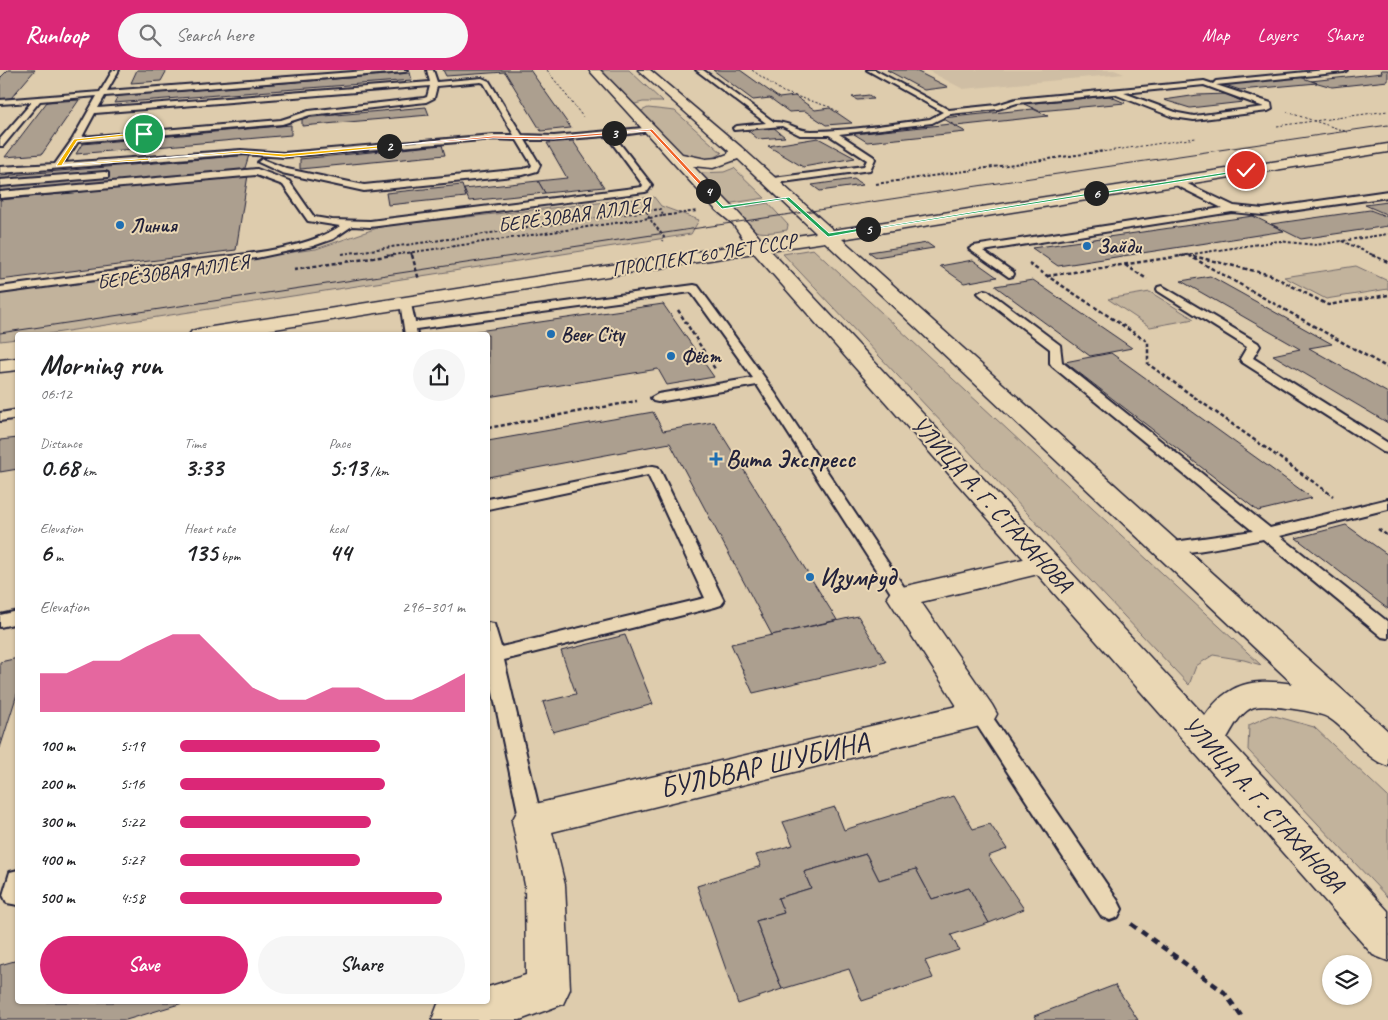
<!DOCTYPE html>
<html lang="en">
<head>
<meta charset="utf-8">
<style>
  :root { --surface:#fff; --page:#f6f6f6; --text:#202124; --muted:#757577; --accent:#db2777 }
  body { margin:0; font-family:Caveat,sans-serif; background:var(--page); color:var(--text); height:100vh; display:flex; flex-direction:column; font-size:19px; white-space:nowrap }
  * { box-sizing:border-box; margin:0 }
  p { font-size:16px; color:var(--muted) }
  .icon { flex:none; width:28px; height:28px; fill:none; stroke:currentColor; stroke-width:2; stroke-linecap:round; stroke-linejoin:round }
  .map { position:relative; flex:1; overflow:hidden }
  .drawer { position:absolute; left:15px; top:262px; width:475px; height:672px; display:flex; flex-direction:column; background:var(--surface); border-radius:5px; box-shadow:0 1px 4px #0004 }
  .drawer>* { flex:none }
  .tools { position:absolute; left:1322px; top:885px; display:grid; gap:10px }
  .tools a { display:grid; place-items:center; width:50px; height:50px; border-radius:50%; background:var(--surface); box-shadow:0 1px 4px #0004; font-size:25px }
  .pin { position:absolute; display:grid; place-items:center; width:42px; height:42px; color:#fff; margin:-21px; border:2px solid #fff; border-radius:50%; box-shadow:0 1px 5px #0007 }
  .km { position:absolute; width:25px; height:25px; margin:-12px; border-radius:50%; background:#222; color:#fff; font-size:14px; line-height:25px; text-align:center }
  .round { display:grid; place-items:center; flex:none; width:52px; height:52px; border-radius:26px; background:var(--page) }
  .headline { display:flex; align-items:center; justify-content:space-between; height:85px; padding:0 25px }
  h1 { font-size:28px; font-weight:800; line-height:38px }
  .metrics { display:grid; grid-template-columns:repeat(3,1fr); gap:8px; height:85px; padding:5px 25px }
  .metrics div { display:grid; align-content:center }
  .metrics b { font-size:25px; font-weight:800 }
  .metrics small { font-size:14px; font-weight:400 }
  .metrics p { font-size:14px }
  .chart { height:140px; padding:10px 25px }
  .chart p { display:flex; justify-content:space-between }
  .chart svg { width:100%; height:90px; margin-top:5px; fill:var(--accent); opacity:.7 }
  .button { display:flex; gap:10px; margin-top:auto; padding:10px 25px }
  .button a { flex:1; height:58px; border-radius:30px; background:var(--accent); color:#fff; font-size:20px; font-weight:800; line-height:58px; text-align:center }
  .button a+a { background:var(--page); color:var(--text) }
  ul { padding:0 25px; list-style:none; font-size:16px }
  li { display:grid; grid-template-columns:80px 60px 1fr; align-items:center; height:38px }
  li i { height:12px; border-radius:6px; background:var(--accent) }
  header { display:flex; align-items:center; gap:30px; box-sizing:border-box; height:70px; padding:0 25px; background:var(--accent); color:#fff }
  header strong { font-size:24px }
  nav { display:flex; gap:28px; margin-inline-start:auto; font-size:18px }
  .search { width:350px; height:45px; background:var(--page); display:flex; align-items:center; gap:12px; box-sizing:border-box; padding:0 18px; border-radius:28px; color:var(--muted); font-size:19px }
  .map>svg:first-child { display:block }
  .built { fill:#cfbea4 }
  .green { fill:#c2b39c; stroke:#726a6c }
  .building { fill:#ac9f8f; stroke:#22223b }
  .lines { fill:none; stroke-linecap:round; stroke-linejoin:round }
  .lane-casing { stroke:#22223b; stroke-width:4 }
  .street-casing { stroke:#22223b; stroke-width:3 }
  .secondary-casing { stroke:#22223b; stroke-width:3 }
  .path-far3 { stroke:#22223b; stroke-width:1; stroke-dasharray:2.5 2; stroke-linecap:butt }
  .path-far2 { stroke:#22223b; stroke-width:2; stroke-dasharray:3 2; stroke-linecap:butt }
  .path-far1 { stroke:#22223b; stroke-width:2.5; stroke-dasharray:4 2.5; stroke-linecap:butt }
  .path { stroke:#22223b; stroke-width:4.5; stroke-dasharray:7 5.5; stroke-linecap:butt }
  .lane { fill:#ead7b4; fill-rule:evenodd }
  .street { fill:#ead7b4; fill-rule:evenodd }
  .secondary { fill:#ead7b4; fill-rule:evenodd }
  .tram { stroke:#22223b; stroke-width:1 }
  .split-1 { fill:#f5b400; stroke:#fff }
  .split-2 { fill:#f5b400; stroke:#fff }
  .split-3 { fill:#f0652b; stroke:#fff }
  .split-4 { fill:#f0652b; stroke:#fff }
  .split-5 { fill:#22a559; stroke:#fff }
  .split-6 { fill:#22a559; stroke:#fff }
  .split-7 { fill:#22a559; stroke:#fff }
  .poi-dot { fill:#1f6fb2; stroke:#ead7b4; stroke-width:2 }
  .labels { text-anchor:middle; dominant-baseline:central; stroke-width:4; stroke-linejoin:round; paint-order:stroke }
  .far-street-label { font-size:20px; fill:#22223b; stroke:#ead7b4 }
  .far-poi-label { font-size:20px; font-weight:bold; fill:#22223b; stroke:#ead7b4; text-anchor:start }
  .poi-label { font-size:24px; font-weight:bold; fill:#22223b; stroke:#ead7b4; text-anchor:start }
  .street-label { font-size:24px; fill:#22223b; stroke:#ead7b4 }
  .near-street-label { font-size:29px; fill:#22223b; stroke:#ead7b4 }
</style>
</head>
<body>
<header>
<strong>Runloop</strong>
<div class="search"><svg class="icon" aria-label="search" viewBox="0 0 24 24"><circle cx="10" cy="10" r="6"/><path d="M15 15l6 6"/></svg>Search here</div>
<nav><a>Map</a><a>Layers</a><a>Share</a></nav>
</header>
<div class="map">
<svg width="1388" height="950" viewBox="0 0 1388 950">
  <rect width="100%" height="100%" fill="#deccad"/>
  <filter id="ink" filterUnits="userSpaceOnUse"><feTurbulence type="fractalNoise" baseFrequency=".02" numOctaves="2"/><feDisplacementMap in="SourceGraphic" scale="10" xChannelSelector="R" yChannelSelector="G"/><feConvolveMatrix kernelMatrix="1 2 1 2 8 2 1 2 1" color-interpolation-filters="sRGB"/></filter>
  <g filter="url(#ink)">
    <path class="built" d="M927,0H1114L1124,4L963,19Z"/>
    <g class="green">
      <path d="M599,0H629L663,32H643L631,35Z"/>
      <path d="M648,38L675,41L722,83C712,91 692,92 681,85C668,76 651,54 639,42Z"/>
      <path d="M734,98L765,128L726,134L698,103L724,102Z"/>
      <path d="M654,127L661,136L699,150L691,164L42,265H18L17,269L0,271V222L316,179L383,156Z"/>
      <path d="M768,133L788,155L787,160C753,166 752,162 729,139Z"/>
      <path d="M813,179L1261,595L1244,590L1213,585L1196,596L1189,615L783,184Z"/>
      <path d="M1356,196L1388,211V219L1326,229L1284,207Z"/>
      <path d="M1150,222L1194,249L1150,257L1108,229Z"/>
      <path d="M1271,645L1314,657L1388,727V828L1248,680L1249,655Z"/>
    </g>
    <g class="building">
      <path d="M8,0H35L11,28L0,29V8Z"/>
      <path d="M137,0H167L161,11L131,13Z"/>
      <path d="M443,0H530L571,58L541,61L505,2L446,6Z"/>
      <path d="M713,0H740L779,28L795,26L815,40L830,38L852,53L826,55L805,41L789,42L770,28L753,30Z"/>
      <path d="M887,0H914L948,17L924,20Z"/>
      <path d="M1381,0H1388V11L1332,17L1311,11L1382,3Z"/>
      <path d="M410,3L412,10L114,33L118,26Z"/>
      <path d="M1297,6L1317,13L1240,20L1222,14Z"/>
      <path d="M1226,24L1243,32L1190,38L1164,30L1198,25Z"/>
      <path d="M869,25L874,29L857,30L852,27Z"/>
      <path d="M1109,26L1125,33L1039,41L1024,34Z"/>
      <path d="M79,30L42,84L5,87L47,32Z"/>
      <path d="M426,37L429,45L302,56V48Z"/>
      <path d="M1033,39L1048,46L956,56L942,48Z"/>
      <path d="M951,54L966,62L867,72L854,64Z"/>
      <path d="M291,55V65L76,84L82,74Z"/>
      <path d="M773,57L785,67L758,69L747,60Z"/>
      <path d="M818,68L855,88L803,97L768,76Z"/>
      <path d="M573,71L604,117L545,123L538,111L567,108L547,73Z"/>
      <path d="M442,75L445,85L300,99V89Z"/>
      <path d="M249,85L244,101L0,122V106Z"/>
      <path d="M248,105L236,180L0,210V130Z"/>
      <path d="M854,109L863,115L820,121L812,115Z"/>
      <path d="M538,111L545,123L469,131L464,119Z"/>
      <path d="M462,115L466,127L388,135L386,123Z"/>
      <path d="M1388,132V145L1365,135Z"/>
      <path d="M1370,140L1388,147V156L1301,169L1271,154Z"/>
      <path d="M1253,146L1284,161L1058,196L1032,178Z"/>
      <path d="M927,173L934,178L876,187L869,182Z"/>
      <path d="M973,190L997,207L964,213L940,196Z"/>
      <path d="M1210,206L1332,274L1309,278L1388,323V353L1273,285L1300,279L1181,211Z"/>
      <path d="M1033,210L1132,278L1090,286L995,216Z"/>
      <path d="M663,234L714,307L667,315L658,299L488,327V265H451Z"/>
      <path d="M1111,283L1312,428L1258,441L1065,292Z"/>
      <path d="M653,342L663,361L714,352L837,550L772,565L670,373L488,407V371Z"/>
      <path d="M18,368V399L0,402V370Z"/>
      <path d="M1346,455L1388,485V539L1296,468Z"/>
      <path d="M858,546L886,592L753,623L731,574Z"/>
      <path d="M625,565L653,634L553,662L543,632L576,624L561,581Z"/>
      <path d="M18,588V621L0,678V592Z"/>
      <path d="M954,726L973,759L990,754L1007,779L988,786L1024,839L989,853L969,818L932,829L916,799L879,810L866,784L804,802L811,818L778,828L784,843L756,851L782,919L738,934L697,816L761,796L756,785L793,775L783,752L835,737L844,760Z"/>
      <path d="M866,784L879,810L916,799L932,829L969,818L989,853L951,865L959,880L925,891L933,908L862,931L849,899L782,919L756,851L784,843L778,828L811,818L804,802Z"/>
      <path d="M18,890V932H186L126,950H0V895Z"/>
      <path d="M1115,915L1138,950H1037L1034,946Z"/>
    </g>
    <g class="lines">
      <defs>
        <g id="lane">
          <path d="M113,0H119L107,21L379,0H407L404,2L105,26L98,38L430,12L427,0H433L437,12L482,8L489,11L522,65L554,66L654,57V61H651L614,66L652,115L648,121L645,122L370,157L352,156L333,169L313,176L256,188L0,223V217C63,208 126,200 189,191C234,185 302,182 340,156L308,151L283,115L256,105L0,128V122L257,99L289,111L314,147L332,150L370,151L642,117L643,115L607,66L554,70H525L540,95L537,101L523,105L364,121L282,103L258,92L262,89L287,99L364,115L523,99L531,97L532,95L517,70L493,69L284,87L241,84L0,103V97L55,94L72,70L97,26L40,31L3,76H0V69L32,32L0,34V30L100,22ZM481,12L484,13L514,65H493L284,83L241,80L64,93L78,72L282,54L310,45L426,32L434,28L437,16ZM430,16L427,27L424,28L309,41L281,50L82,67L95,43Z"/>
          <path d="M696,0H703L774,52C788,51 797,61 811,61C851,61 891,54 930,49L943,42L867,0H875L949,40L997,35L1016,29L1204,11L1213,14L1216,11L1325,0H1347L1344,2L1216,15L1271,33L1272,39L1268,41L1194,50L1173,47L1114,24L1017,33L998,39L950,44L932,53L839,64L874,87L875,89L870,100L769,114L766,113V109L864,96L867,90L829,65H800L782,56L734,60L733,58L737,56L766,53ZM1204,15L1264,37L1194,46L1178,43L1124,23Z"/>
          <path d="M105,102L108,103V107L0,116V110Z"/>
          <path d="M1175,108L1234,136L1263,139L1388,121V127L1263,145L1232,142L983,181L1013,202L1014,204L1013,206L1009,207L969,179L974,176L1222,138L1172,113V109Z"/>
          <path d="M694,215L698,216L767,311L908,523L911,527L908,531L902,533L896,531L757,315L658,332L653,331L651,328L658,324L753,308L691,222L416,259L417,265H405L400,232L406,229L410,230L415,252Z"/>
          <path d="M1162,216L1258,273L1260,276L1253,288L1388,373V383L1383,382L1242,292L1240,289L1247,277L1158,221L1157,219L1158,217Z"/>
          <path d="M984,220L988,221L1060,275L1062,292L1270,458L1388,429V439L1280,466L1388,552V568L1382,567L1263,469C1241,473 1180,487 1161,482L1159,478L1161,474L1167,473L1253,461L1052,296L1050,293V279L980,225L978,223Z"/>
          <path d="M18,340V348L0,351V343Z"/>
          <path d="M653,396L658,397L660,400L724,531L721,535L715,537L504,590L542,751L539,758L531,761L523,758L520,751L488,599V553L494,554L501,577L705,528L648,405L488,439V429Z"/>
          <path d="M18,541V553L0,557V545Z"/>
          <path d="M980,636L987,639L1118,831L1122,839L1118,847L1110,850L1102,847L973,649L970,644L973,639Z"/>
          <path d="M18,800V835L7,833L3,825L10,802Z"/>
        </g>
        <path id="street" d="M1045,484L1055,486L1059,493L1055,500L921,532L992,635L997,644L992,653L552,762L565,815L570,919L563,934L520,950H432L438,934L443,932H488V917L526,905L525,815L512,751L518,740L531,735L957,636L887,527L892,520L902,517Z"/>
        <g id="secondary">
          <path d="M589,0H600L682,84L706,89L717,88L728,84L729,81L638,0H650L741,77L833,160L1388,74V82L842,169L1388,661V696C1363,688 1351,662 1329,648C1318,641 1267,634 1254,637C1241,641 1233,658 1227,668L1388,841V891L1373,885L754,183L237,265H189L192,261L199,259L747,174L733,154L716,140ZM738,89L816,163L762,171C742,144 716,121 693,96L713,98ZM825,172L1293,614C1254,608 1228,612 1205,646L770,180Z"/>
          <path d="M18,288V300L0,302V290Z"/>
        </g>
      </defs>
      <use href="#lane" class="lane-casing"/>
      <use href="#street" class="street-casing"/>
      <use href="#secondary" class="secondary-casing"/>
      <g class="path-far3">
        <path d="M547,0L583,47"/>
        <path d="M752,0L783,22L830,37L840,43"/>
        <path d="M1287,42L1348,62"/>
        <path d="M1277,56L1388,41"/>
        <path d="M1095,83L1196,68"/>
      </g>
      <g class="path-far2">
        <path d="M876,114L1104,81"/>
        <path d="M647,141L649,148L664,167L662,171"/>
        <path d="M663,146L697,141"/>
        <path d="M1342,171L1375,186"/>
        <path d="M411,182L412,186"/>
        <path d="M342,184L661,139L663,146L386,186"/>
        <path d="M1180,186L1278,171L1316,175L1388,164"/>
      </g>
      <g class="path-far1">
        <path d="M412,185L419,210"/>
        <path d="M1188,185L1388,298"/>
        <path d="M1372,185L1388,192"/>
        <path d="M1193,186L1271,205L1328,235L1388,225"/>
        <path d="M1029,194L1148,272V294L1333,426"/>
        <path d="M1125,195L1147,209"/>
        <path d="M294,199L394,185"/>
        <path d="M1047,206L1188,185"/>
        <path d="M678,240L715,299"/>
        <path d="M488,358L637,331"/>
        <path d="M1378,459L1388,466"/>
      </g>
      <path class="path" d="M1131,854L1224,922L1244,950"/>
      <use href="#lane" class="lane"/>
      <use href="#street" class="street"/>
      <use href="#secondary" class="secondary"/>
      <path class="tram" d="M0,263C463,194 925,123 1388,55"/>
    </g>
  </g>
  <path class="split-1" d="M144,62L146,64L77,71L62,95L150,88L151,90L56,96L74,69Z"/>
  <path class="split-2" d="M389,75L390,77L284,87L241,83L148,89L241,81L284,84Z"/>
  <path class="split-3" d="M614,62L616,64L554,69L493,68L387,76L493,66L554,67Z"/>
  <path class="split-4" d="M652,59L709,120V122H706L650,61L612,63Z"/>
  <path class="split-5" d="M708,120L723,136L789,127L829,163L868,157L871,159L828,167L786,129L722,139L706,122Z"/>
  <path class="split-6" d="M1096,122L1097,124L868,160L866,159Z"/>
  <path class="split-7" d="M1246,99L1248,101L1096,125L1094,123Z"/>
  <g class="poi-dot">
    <circle cx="120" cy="155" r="5"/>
    <circle cx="1087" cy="176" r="5"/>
    <circle cx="551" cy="264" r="5"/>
    <circle cx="671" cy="286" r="5"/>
    <path d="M713.5 381.5h5v5h5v5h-5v5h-5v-5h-5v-5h5z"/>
    <circle cx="810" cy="507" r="5"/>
  </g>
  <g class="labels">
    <g class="far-street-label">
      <text transform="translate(574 145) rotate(-8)">БЕРЁЗОВАЯ АЛЛЕЯ</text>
      <text transform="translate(704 185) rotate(-9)">ПРОСПЕКТ 60 ЛЕТ СССР</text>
      <text transform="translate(173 202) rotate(-8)">БЕРЁЗОВАЯ АЛЛЕЯ</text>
    </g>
    <g class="far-poi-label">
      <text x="130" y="155">Линия</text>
      <text x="1097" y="176">Зайди</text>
      <text x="561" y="264">Beer City</text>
      <text x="681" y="286">Фёст</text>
    </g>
    <g class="poi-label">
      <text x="726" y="389">Вита Экспресс</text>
      <text x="820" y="507">Изумруд</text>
    </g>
    <g class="street-label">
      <text transform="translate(992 434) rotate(48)">УЛИЦА А. Г. СТАХАНОВА</text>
      <text transform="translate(1264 734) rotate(48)">УЛИЦА А. Г. СТАХАНОВА</text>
    </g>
    <g class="near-street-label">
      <text transform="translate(764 695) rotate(-13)">БУЛЬВАР ШУБИНА</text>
    </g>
  </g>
</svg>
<div class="tools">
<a><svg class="icon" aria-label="layers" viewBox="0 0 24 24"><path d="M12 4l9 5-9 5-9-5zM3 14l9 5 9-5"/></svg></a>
</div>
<div class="pin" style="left:144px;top:64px;background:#1e9e55"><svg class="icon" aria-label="arrive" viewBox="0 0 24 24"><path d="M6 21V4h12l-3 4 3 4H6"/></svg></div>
<div class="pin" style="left:1246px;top:100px;background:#d93025"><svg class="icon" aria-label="check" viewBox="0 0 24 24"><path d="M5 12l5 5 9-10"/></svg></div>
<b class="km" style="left:389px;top:76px">2</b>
<b class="km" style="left:614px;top:63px">3</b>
<b class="km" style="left:708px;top:121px">4</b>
<b class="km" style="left:868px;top:159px">5</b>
<b class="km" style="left:1096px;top:123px">6</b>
<section class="drawer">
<div class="headline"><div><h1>Morning run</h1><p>06:12</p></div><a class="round"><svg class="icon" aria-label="share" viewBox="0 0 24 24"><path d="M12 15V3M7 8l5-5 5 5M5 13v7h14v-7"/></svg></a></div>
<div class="metrics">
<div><p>Distance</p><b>0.68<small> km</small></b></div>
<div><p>Time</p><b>3:33</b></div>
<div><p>Pace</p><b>5:13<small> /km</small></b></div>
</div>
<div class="metrics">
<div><p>Elevation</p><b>6<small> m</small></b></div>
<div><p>Heart rate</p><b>135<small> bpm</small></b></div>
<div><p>kcal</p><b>44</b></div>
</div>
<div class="chart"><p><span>Elevation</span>296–301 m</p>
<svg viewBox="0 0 160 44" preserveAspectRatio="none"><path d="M0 44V25L10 25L20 19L30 19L40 12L50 6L60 6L70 19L80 32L90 38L100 38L110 32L120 32L130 38L140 38L150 32L160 25V44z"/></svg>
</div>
<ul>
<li><b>100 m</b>5:19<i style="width:70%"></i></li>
<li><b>200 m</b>5:16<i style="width:72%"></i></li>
<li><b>300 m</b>5:22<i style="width:67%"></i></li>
<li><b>400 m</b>5:27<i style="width:63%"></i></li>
<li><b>500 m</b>4:58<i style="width:92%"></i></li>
</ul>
<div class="button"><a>Save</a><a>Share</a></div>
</section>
</div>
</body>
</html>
